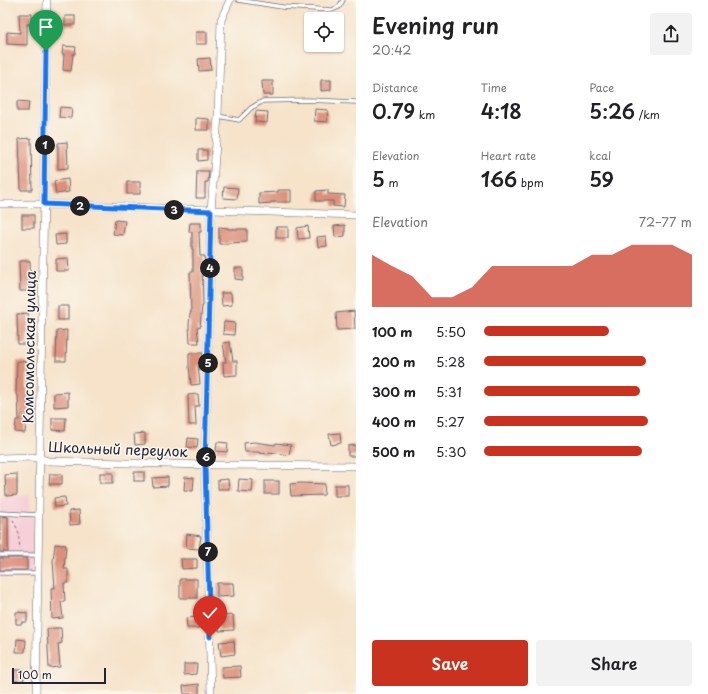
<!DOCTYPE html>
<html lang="en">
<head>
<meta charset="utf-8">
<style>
  :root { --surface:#fff; --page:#f2f2f2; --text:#202124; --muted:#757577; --accent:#c8321e }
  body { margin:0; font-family:"Playpen Sans",sans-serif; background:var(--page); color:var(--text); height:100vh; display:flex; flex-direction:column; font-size:15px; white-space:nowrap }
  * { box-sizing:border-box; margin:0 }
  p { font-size:13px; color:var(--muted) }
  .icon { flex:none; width:22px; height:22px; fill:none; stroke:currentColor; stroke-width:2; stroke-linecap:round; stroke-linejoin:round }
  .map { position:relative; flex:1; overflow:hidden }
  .panel { display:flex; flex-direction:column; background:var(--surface); width:352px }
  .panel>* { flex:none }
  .buttons { position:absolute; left:304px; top:12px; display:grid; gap:8px }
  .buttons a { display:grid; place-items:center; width:40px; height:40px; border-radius:4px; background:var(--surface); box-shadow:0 1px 3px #0004; font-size:20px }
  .scale { position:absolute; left:12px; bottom:10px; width:94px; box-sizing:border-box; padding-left:4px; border:2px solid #22223b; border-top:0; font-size:11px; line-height:14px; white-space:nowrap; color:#22223b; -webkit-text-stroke:3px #fbf7ec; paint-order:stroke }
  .pin { position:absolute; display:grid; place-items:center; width:34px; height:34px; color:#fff; margin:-41px -17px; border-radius:50% 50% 50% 0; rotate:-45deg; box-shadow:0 0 4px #0007 }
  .pin .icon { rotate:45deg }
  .km { position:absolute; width:20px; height:20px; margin:-10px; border-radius:50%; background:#222; color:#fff; font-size:11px; line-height:20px; text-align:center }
  .round { display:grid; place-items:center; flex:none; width:42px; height:42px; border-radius:4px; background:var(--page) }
  .head { display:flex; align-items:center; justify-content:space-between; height:68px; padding:0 16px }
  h1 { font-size:22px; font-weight:600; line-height:30px }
  .metrics { display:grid; grid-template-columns:repeat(3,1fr); gap:6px; height:68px; padding:4px 16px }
  .metrics div { display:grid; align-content:center }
  .metrics b { font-size:20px; font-weight:600 }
  .metrics small { font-size:11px; font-weight:400 }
  .metrics p { font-size:11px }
  .chart { height:112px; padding:8px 16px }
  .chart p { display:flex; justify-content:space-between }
  .chart svg { width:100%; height:72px; margin-top:4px; fill:var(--accent); opacity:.7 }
  .action { display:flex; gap:8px; margin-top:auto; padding:8px 16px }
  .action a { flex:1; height:46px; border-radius:4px; background:var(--accent); color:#fff; font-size:16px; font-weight:600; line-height:46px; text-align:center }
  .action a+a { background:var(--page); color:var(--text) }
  ul { padding:0 16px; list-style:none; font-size:13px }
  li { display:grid; grid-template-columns:64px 48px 1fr; align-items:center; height:30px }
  li i { height:10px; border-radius:5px; background:var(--accent) }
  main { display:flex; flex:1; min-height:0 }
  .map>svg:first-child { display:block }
  .built { fill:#f6cfd8 }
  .building { fill:#dc8f79 }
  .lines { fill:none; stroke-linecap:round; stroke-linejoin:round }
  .lane-casing { stroke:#6c666d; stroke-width:5 }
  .street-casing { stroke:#6c666d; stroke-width:8 }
  .path { stroke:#6c666d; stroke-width:1; stroke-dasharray:3 3; stroke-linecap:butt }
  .lane { stroke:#fff; stroke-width:3.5 }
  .street { stroke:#fff; stroke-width:7 }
  .route-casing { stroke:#fff; stroke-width:8 }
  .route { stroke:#1a73e8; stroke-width:5 }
  .labels { text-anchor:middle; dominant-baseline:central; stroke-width:3; stroke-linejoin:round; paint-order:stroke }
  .street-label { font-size:14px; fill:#22223b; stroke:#fbf7ec }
</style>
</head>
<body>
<main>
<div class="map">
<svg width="356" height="694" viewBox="0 0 356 694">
  <rect width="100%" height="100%" fill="#fbf7ec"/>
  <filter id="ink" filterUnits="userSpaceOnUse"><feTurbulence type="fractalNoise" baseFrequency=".025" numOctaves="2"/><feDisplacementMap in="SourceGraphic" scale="8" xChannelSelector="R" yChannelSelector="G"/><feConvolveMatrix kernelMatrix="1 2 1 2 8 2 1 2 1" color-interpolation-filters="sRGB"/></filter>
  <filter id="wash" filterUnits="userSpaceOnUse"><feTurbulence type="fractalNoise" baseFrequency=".012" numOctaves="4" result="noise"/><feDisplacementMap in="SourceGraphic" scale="16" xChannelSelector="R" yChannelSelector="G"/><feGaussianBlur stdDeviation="0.9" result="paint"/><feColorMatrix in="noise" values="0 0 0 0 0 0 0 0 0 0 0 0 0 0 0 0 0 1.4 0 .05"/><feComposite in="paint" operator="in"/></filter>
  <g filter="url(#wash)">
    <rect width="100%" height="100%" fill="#f6e3ca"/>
    <path class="built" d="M30,495V512H33V577H0V498Z"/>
    <g id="blocks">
      <g class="building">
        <path d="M19,14H32V24H27V45L7,44V32L20,33Z"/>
        <rect x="65" y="16" width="10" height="9"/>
        <rect x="196" y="32" width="11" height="12"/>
        <path d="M63,46L76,47L75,54H73L71,71L63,70L64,54H62Z"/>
        <path d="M210,58L211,70L199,71L198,59Z"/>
        <path d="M321,80H331V90L321,91Z"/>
        <path d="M262,81H273V95H263Z"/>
        <path d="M17,101L29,102L28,111H17Z"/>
        <path d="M60,107L72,108L71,118L59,117Z"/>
        <path d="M315,109L328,110L327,122L314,121Z"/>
        <path d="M256,111L268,112L267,123L255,122Z"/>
        <path d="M196,118L209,119V130H196Z"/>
        <path d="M31,138L32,190H21L19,139Z"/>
        <path d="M67,142L68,168L58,169V143Z"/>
        <path d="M198,150H207V160L198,161Z"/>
        <path d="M197,171H209L208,182H205V198H196Z"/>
        <path d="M68,179L69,192L56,194L54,181Z"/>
        <rect x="127" y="182" width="13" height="12"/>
        <path d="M224,187L238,188L237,199L223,198Z"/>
        <path d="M278,190H291V202H271V203L259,204V193L278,192Z"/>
        <path d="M328,190V194L345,195L344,207L333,206V201H316V191Z"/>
        <rect x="22" y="215" width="12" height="13"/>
        <path d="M115,220L125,221L123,235L113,234Z"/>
        <path d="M190,223H201V232H199L200,256H205L204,267H202L203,306H202L200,328L197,327L199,343H190L189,326L190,313H191L190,272H193V249H192V232H189Z"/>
        <path d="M345,225V236L335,237L334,226Z"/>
        <path d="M308,226L309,238L298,239L297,228Z"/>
        <path d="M219,227L228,228V229H247V242L228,243V244H219Z"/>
        <rect x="276" y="227" width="12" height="11"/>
        <path d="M66,234V244L56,245L55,235Z"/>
        <path d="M326,236L327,246L318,247L317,237Z"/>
        <path d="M68,258L69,271H56V259Z"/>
        <path d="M19,261H30L31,291H20Z"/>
        <path d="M235,268H243V280L235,279Z"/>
        <path d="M221,293H231L232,305L222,306Z"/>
        <rect x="58" y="306" width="10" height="14"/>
        <path d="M354,311L355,329L337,330L336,313Z"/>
        <path d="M28,313L29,326H28L27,344H18L17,314Z"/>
        <path d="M224,322L235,323L234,335L223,334Z"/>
        <path d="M67,330L66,361H56L57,331Z"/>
        <path d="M230,342L233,361H237V375L224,376L223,362H226L223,343Z"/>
        <path d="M189,353H203L202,366H198L200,384L191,385L189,366Z"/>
        <path d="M17,361L27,362V402H31V412H27L25,433L15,432L16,420H19L18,395H16Z"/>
        <path d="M68,392V406L54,407V393Z"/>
        <path d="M198,394L199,406H195L196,425H189L188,395Z"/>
        <path d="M52,418H66L65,431L52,430Z"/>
        <path d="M145,433V444L135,445L134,434Z"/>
        <path d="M340,433L341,443L331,445L329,434Z"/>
        <path d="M188,438L198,439L197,448L187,447Z"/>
        <path d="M217,442L228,443L227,452L216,451Z"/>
        <path d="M254,442L275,445L276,443L291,445L289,455L269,452V454L259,453V452H245L244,443Z"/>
        <path d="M356,445V456H348V446Z"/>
        <rect x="134" y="472" width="10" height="9"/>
        <rect x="100" y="473" width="13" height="10"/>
        <path d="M17,474V495L6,496L5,475Z"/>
        <path d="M50,474H62V484H49Z"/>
        <path d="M168,477V486L153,487L152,478Z"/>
        <path d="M185,477L194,478L193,491L184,490Z"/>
        <path d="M228,479L229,489H218V480Z"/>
        <path d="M239,479L253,480L252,492L238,491Z"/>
        <rect x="265" y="481" width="14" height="13"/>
        <path d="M301,483L325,484L324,495L291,496L290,484Z"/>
        <rect x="335" y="485" width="13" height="11"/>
        <path d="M65,497L66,506L55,507L54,498Z"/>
        <path d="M79,510L80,524L70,525L69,511Z"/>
        <path d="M0,516L8,517V552H0Z"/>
        <path d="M187,534L201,536L199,549L186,548Z"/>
        <path d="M55,544L66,545L64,569H68V583H64L65,602H61L63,618L52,619L51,588H55L53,561Z"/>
        <rect x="0" y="558" width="27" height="12"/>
        <path d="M181,559H197V568L182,569Z"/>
        <rect x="180" y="579" width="17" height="19"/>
        <path d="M217,583H233L234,596L217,597Z"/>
        <path d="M16,612L27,613V622H22V624H16Z"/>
        <path d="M233,615L234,630L219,631L218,616Z"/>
        <path d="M199,617V628H187L186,618Z"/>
        <path d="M55,628H61L62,643L58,644L60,667L49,668L47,629Z"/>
        <path d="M17,639L26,640L25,652H16Z"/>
        <path d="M234,641L235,654L221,656L219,642Z"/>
        <path d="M184,664H197L196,674L184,675Z"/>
        <path d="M240,666L241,677L223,678L222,667Z"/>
        <path d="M14,670H23L24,680L14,681Z"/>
        <path d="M199,684V694H184L183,686Z"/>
      </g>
    </g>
  </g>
  <g filter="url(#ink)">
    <use href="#blocks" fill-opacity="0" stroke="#6c666d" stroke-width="1"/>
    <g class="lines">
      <defs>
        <g id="lane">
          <path d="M238,0L282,7L332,10L339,7L343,0"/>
          <path d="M218,116L239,120L251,108L263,101L308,100L356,102"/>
          <path d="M0,513L39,515"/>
          <path d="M0,555H39"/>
          <path d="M0,573H38"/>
        </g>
        <g id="street">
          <path d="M0,204H44L356,215"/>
          <path d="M0,458L32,457L48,461L205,465L356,466"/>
          <path d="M36,694L47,0"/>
          <path d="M211,694L205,465L211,211L218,116L221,20L230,0"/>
        </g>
      </defs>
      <use href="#lane" class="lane-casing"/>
      <use href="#street" class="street-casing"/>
      <path class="path" d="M13,520L18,530L20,549"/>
      <use href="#lane" class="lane"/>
      <use href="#street" class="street"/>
    </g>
  </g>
  <g class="lines" filter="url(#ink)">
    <defs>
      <path id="route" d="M46,51L44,204L211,211L205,465L210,637"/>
    </defs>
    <use href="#route" class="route-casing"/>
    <use href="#route" class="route"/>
  </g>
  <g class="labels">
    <g class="street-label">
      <text transform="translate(29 347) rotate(-89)">Комсомольская улица</text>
      <text transform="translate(118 449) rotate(2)">Школьный переулок</text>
    </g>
  </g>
</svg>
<div class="buttons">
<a><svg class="icon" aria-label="locate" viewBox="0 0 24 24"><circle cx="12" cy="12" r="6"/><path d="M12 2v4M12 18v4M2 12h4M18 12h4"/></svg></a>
</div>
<div class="scale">100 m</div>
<div class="pin" style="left:46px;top:51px;background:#1e9e55"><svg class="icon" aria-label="arrive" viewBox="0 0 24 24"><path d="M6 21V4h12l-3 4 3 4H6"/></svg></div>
<div class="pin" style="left:210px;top:637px;background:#d93025"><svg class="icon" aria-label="check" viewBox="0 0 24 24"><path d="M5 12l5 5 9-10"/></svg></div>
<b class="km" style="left:45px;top:145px">1</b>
<b class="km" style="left:80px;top:206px">2</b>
<b class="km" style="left:174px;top:210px">3</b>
<b class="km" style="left:210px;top:268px">4</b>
<b class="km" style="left:208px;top:363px">5</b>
<b class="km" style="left:206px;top:457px">6</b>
<b class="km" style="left:208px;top:552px">7</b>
</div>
<section class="panel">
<div class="head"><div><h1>Evening run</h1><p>20:42</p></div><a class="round"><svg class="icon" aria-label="share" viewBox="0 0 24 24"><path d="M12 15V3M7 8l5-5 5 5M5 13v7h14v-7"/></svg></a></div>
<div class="metrics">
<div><p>Distance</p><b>0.79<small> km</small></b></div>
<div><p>Time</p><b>4:18</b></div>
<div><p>Pace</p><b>5:26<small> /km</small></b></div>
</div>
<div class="metrics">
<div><p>Elevation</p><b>5<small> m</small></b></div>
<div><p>Heart rate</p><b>166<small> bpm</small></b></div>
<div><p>kcal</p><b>59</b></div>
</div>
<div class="chart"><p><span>Elevation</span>72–77 m</p>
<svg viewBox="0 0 160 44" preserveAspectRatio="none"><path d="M0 44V12L10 19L20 25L30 38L40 38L50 32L60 19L70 19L80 19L90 19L100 19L110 12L120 12L130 6L140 6L150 6L160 12V44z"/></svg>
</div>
<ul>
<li><b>100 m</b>5:50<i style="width:60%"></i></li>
<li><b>200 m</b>5:28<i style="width:78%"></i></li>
<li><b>300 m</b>5:31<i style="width:75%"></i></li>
<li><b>400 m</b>5:27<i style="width:79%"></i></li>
<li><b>500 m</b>5:30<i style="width:76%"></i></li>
</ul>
<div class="action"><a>Save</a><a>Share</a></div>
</section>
</main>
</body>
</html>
